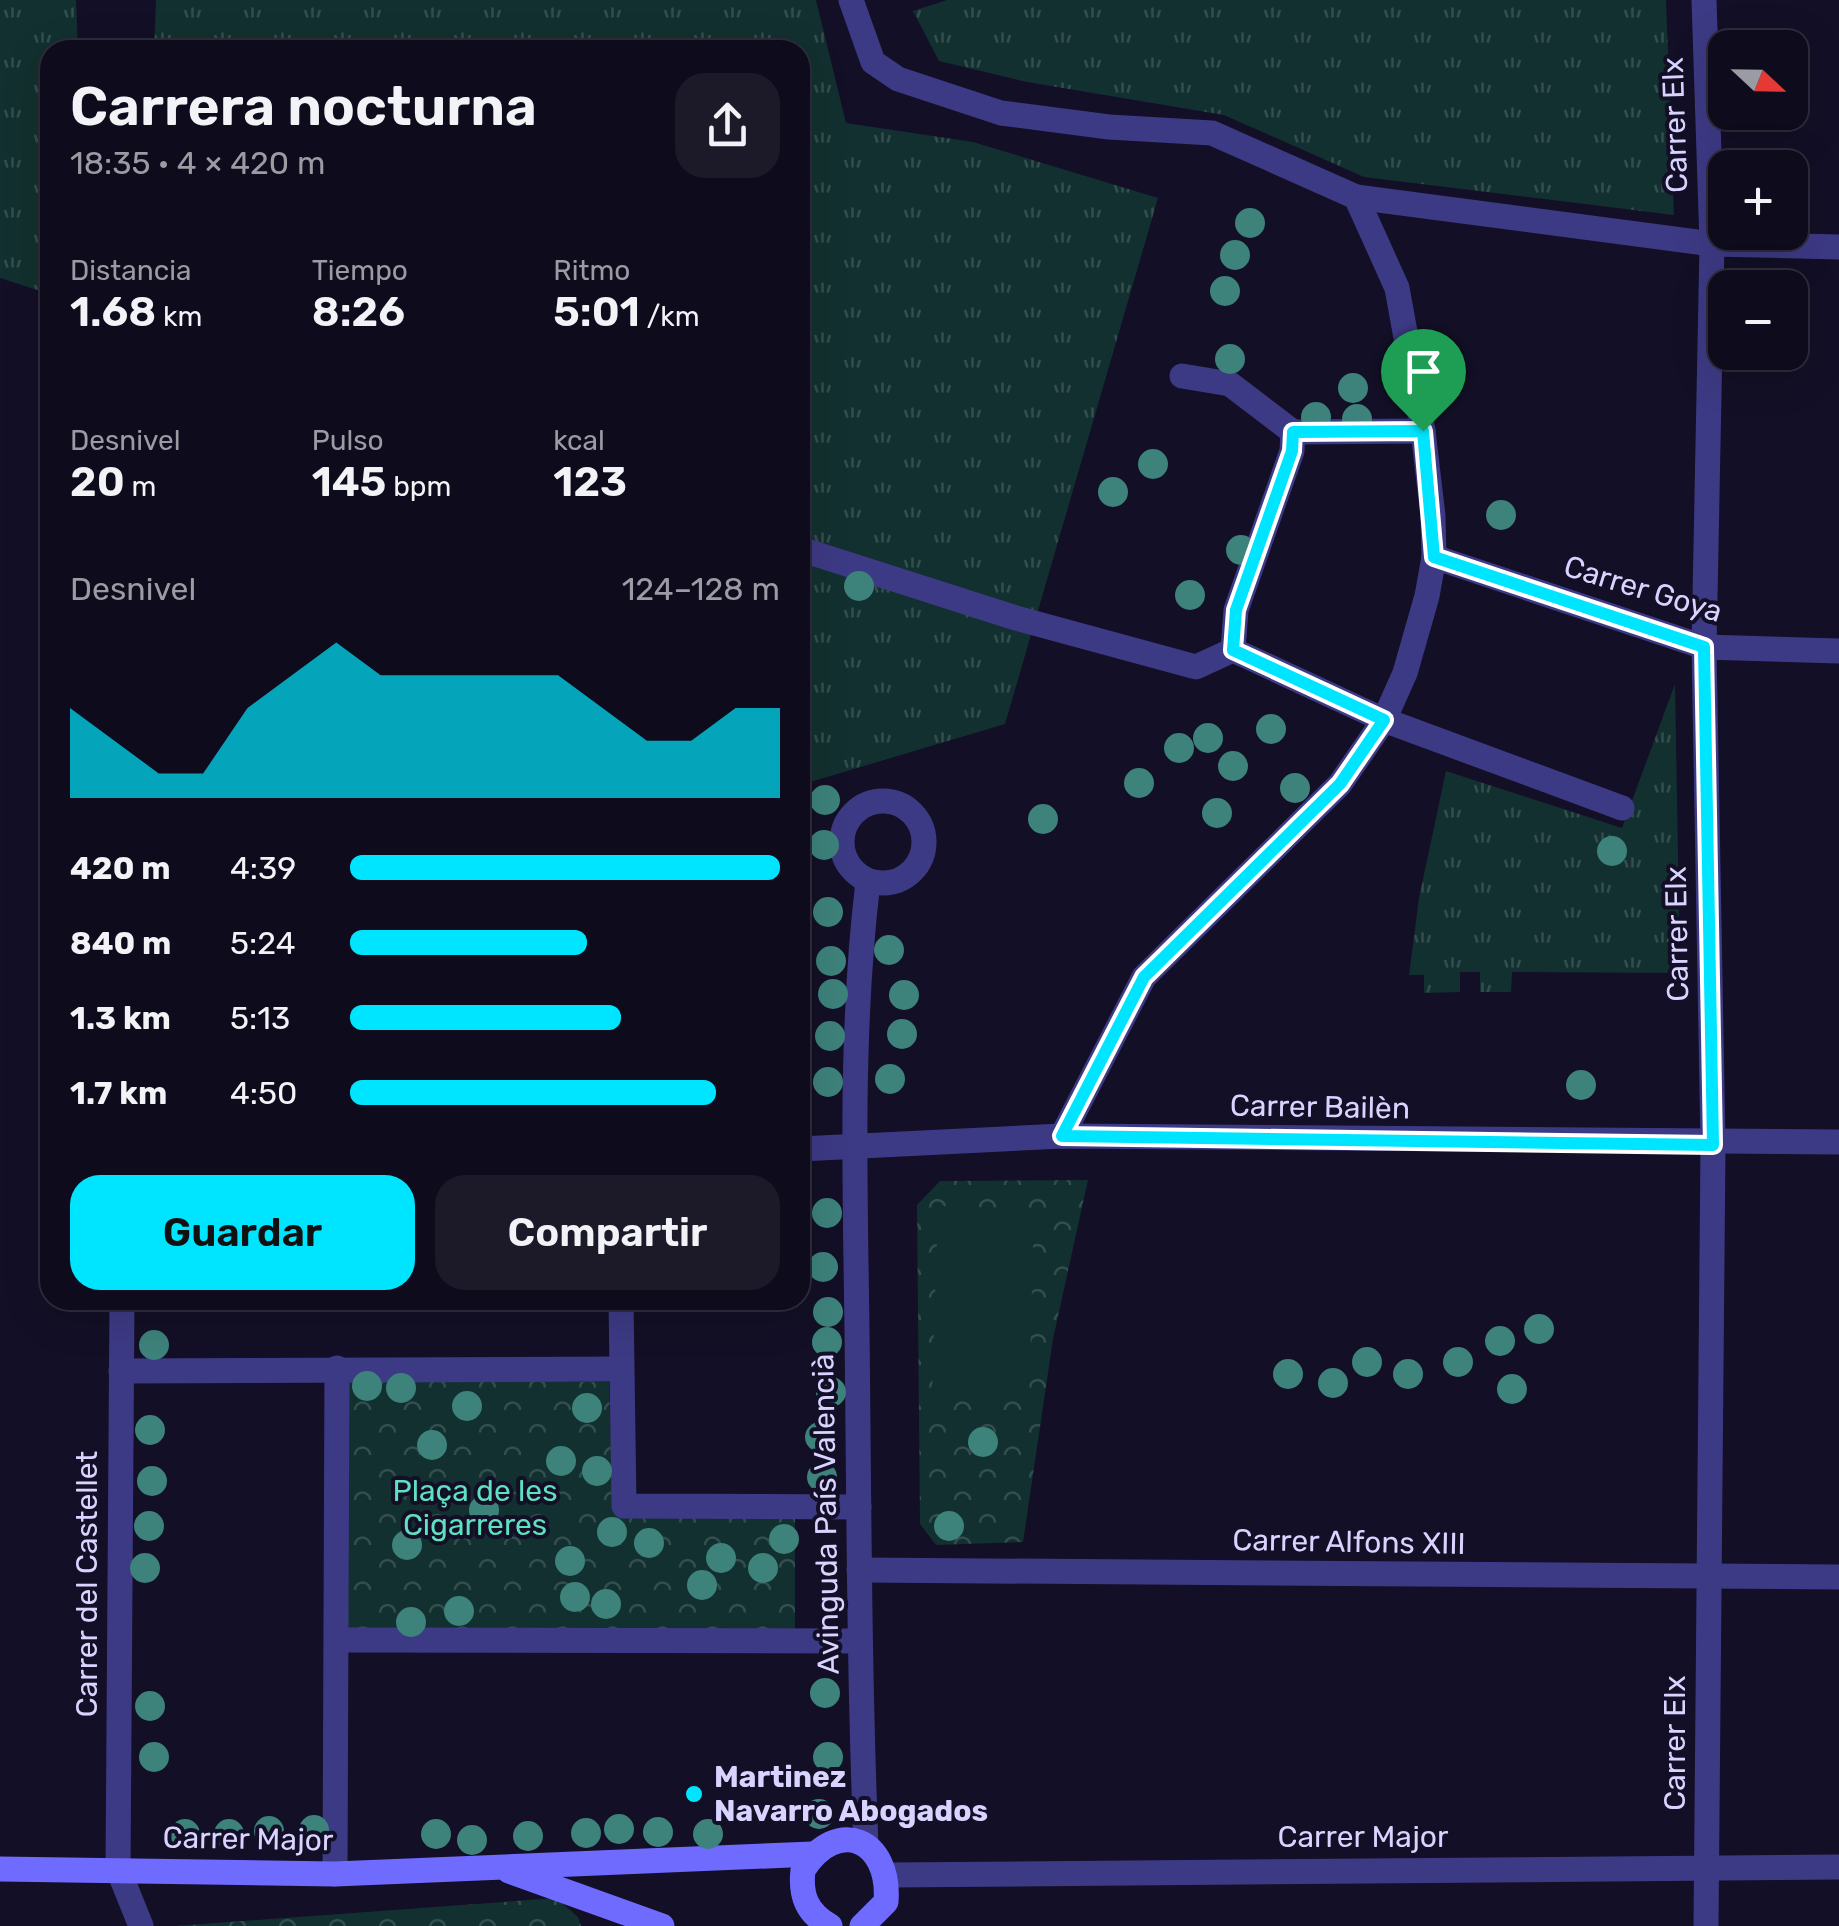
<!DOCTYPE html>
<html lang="es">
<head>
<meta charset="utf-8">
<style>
  :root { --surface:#0e0b1c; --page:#1c1929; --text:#f1f3f6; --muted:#9b9ba3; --line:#2e2b3b; --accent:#00e5ff }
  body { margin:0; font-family:Rubik,sans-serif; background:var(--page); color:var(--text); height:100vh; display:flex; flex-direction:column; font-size:38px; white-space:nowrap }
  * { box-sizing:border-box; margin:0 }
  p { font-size:32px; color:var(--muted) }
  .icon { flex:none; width:55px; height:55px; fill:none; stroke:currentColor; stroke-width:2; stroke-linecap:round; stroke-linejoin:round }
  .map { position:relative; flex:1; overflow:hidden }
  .panel { position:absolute; left:40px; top:40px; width:770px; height:1270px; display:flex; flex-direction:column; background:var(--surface); border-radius:30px; box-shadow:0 10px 40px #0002,0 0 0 2px var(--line) }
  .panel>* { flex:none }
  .needle { width:65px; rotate:112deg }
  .fabs { position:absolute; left:1708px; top:30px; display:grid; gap:20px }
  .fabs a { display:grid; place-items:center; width:100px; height:100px; border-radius:20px; background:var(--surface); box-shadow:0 10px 40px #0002,0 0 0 2px var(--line); font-size:50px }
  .pin { position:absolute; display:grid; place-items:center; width:85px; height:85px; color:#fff; margin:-102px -42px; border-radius:50% 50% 50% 0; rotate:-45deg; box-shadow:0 0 10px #0007 }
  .pin .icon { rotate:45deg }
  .round { display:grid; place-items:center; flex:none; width:105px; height:105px; border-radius:30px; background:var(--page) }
  .headline { display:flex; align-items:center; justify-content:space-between; height:170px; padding:0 30px }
  h1 { font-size:55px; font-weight:600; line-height:75px }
  .metrics { display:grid; grid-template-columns:repeat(3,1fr); gap:15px; height:170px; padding:10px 30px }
  .metrics div { display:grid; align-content:center }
  .metrics b { font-size:42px; font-weight:600 }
  .metrics small { font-size:28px; font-weight:400 }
  .metrics p { font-size:28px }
  .chart { height:280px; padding:20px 30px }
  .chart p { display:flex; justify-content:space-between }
  .chart svg { width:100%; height:180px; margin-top:10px; fill:var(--accent); opacity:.7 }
  .primary-button { display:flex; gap:20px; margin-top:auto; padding:20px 30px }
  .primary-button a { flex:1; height:115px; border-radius:30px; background:var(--accent); color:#111; font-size:40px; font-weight:600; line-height:115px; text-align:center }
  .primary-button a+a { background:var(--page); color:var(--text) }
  ul { padding:0 30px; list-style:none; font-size:32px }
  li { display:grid; grid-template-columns:160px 120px 1fr; align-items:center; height:75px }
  li i { height:25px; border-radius:12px; background:var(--accent) }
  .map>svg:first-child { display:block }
  .grass { fill:url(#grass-tufts) }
  .forest { fill:url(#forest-crowns) }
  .pitch { fill:#12302f }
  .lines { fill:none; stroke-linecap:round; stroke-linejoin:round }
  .street { stroke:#3d3a85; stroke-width:25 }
  .secondary { stroke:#6f6bff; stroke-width:25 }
  .tree { fill:#3d827b }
  .route-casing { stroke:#fff; stroke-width:20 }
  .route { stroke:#00e5ff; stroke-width:12 }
  .poi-dot { fill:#00e5ff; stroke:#130f26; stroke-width:4 }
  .labels { text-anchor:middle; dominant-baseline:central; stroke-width:8; stroke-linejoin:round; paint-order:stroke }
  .street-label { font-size:30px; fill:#d9d4ff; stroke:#130f26 }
  .park-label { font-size:30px; fill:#5fe0c0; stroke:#130f26 }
  .poi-label { font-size:30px; font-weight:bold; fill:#d9d4ff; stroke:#130f26; text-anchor:start }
</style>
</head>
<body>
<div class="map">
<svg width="1839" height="1926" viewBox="0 0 1839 1926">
  <defs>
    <pattern id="grass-tufts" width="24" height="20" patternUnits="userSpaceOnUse" patternTransform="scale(2.5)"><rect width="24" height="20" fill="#12302f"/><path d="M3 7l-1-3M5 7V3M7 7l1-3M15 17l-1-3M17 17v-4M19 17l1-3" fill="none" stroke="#344d4e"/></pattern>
    <pattern id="forest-crowns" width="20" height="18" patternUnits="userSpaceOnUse" patternTransform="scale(2.5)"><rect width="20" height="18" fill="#12302f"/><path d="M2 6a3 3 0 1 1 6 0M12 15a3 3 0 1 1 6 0" fill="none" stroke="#344d4e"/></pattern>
  </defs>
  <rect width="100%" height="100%" fill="#130f26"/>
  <g class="grass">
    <path d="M0,0H76L78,50H50V294L0,278Z"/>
    <path d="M156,0H816L846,123L973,142L1158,198L1005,724L800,785V50H154Z"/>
    <path d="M947,0H1666L1674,215L1364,177L1224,115L1027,82L939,61L913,11Z"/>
    <path d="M1675,684L1680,973L1512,972L1511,992H1480V972H1460V992L1424,993V975H1409L1419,898L1446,771L1622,828Z"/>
  </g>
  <g class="forest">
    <path d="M1088,1180L1053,1339L1023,1542L936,1545L920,1524L917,1205L940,1181Z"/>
    <path d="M347,1380L609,1382L613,1508L795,1509V1631L348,1632Z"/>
    <path d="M556,1898L578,1917L581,1926H176Z"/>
  </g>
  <path class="pitch" d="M938,1206L1034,1209L1029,1401L932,1398Z"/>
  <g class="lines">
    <g class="street">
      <path d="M851,0L873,62L898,79L1001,113L1109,127L1212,133L1356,197L1397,288L1423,431L1433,516L1434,557L1427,596L1405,673L1384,720L1340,784L1144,977L1062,1136"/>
      <path d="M1704,0L1712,244L1704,647L1713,1145L1706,1926"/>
      <path d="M1356,197L1712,244L1839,247"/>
      <path d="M1182,376L1230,384L1293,432L1292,451L1236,610L1233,650"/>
      <path d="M1293,432L1423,431"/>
      <path d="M800,549L1016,618L1196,667L1233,650L1384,720L1622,808"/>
      <path d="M1434,557L1704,647L1839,651"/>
      <circle cx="883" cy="842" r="41"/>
      <path d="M800,1149L1062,1136L1839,1142"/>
      <path d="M122,1300L118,1869L141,1926"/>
      <path d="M621,1300L624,1506L859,1507"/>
      <path d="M121,1371L620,1369"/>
      <path d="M859,1570L1839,1577"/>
      <path d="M338,1640L859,1641"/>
      <path d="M866,1845C859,1673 859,1501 857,1329C855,1180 850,1030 868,882"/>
      <path d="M335,1874L337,1368"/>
      <path d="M888,1875L1839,1867"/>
    </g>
    <g class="secondary">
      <path d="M0,1869L335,1874L813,1854"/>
      <path d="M509,1871L662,1926"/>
      <path d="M830,1926C807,1913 800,1896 803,1870C837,1816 891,1839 886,1902L862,1926"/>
    </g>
  </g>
  <g class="tree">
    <circle cx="1250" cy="223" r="15"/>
    <circle cx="1235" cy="255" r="15"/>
    <circle cx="1225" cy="291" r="15"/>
    <circle cx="1230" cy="359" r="15"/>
    <circle cx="1353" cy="388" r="15"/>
    <circle cx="1316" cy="417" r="15"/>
    <circle cx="1357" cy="419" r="15"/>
    <circle cx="1153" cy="464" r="15"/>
    <circle cx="1113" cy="492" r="15"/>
    <circle cx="1501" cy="515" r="15"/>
    <circle cx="1241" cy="550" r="15"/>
    <circle cx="859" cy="586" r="15"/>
    <circle cx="1190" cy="595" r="15"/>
    <circle cx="1271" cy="729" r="15"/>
    <circle cx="1208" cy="738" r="15"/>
    <circle cx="1179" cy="748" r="15"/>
    <circle cx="1233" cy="766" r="15"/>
    <circle cx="1139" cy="783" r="15"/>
    <circle cx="1295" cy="788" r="15"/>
    <circle cx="825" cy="800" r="15"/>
    <circle cx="1217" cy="813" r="15"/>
    <circle cx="1043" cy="819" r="15"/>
    <circle cx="824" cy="845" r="15"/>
    <circle cx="1612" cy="851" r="15"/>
    <circle cx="828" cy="912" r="15"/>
    <circle cx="889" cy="950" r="15"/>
    <circle cx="831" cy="961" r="15"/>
    <circle cx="833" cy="994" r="15"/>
    <circle cx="904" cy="995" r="15"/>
    <circle cx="902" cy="1034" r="15"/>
    <circle cx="830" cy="1036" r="15"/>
    <circle cx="890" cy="1079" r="15"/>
    <circle cx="828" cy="1082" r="15"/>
    <circle cx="1581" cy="1085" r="15"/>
    <circle cx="827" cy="1213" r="15"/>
    <circle cx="823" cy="1267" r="15"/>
    <circle cx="828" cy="1312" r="15"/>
    <circle cx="1539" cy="1329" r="15"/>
    <circle cx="1500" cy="1341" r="15"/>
    <circle cx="827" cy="1342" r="15"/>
    <circle cx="154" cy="1345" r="15"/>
    <circle cx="1367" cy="1362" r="15"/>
    <circle cx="1458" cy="1362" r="15"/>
    <circle cx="1288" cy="1374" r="15"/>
    <circle cx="1408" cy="1374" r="15"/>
    <circle cx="1333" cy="1383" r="15"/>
    <circle cx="367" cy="1386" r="15"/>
    <circle cx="401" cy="1388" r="15"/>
    <circle cx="1512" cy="1389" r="15"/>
    <circle cx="831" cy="1392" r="15"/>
    <circle cx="467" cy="1406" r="15"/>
    <circle cx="587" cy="1408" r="15"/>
    <circle cx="150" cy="1430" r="15"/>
    <circle cx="820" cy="1437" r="15"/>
    <circle cx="983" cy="1442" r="15"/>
    <circle cx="432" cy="1445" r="15"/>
    <circle cx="561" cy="1461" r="15"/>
    <circle cx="597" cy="1471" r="15"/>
    <circle cx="822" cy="1477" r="15"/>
    <circle cx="152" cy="1481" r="15"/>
    <circle cx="484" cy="1510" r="15"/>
    <circle cx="149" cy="1526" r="15"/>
    <circle cx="949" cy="1526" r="15"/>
    <circle cx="612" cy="1532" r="15"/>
    <circle cx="784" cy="1539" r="15"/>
    <circle cx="649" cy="1543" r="15"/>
    <circle cx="407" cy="1545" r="15"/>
    <circle cx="721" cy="1558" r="15"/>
    <circle cx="570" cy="1561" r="15"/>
    <circle cx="145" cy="1568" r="15"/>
    <circle cx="763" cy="1568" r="15"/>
    <circle cx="702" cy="1585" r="15"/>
    <circle cx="575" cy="1597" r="15"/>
    <circle cx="606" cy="1604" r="15"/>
    <circle cx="459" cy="1611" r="15"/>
    <circle cx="411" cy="1622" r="15"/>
    <circle cx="825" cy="1693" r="15"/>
    <circle cx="150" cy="1706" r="15"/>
    <circle cx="154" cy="1757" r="15"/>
    <circle cx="828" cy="1757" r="15"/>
    <circle cx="819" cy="1814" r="15"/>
    <circle cx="619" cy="1829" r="15"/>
    <circle cx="314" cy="1830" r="15"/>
    <circle cx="269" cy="1831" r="15"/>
    <circle cx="658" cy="1832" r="15"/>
    <circle cx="586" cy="1833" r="15"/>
    <circle cx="185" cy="1834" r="15"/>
    <circle cx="229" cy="1834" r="15"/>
    <circle cx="436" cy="1834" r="15"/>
    <circle cx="708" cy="1834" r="15"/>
    <circle cx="528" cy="1836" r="15"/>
    <circle cx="472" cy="1840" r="15"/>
  </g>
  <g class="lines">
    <defs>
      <path id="route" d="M1423,431L1434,557L1704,647L1713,1145L1062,1136L1144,977L1340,784L1384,720L1233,650L1236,610L1292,451L1293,432Z"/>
    </defs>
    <use href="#route" class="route-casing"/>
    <use href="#route" class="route"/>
  </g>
  <circle class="poi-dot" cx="694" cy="1794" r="10"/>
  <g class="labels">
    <g class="street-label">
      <text transform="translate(1675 125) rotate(-92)">Carrer Elx</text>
      <text transform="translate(1643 589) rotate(17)">Carrer Goya</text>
      <text transform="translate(1677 934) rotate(-91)">Carrer Elx</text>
      <text transform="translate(1320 1107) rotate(1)">Carrer Bailèn</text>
      <text transform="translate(826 1514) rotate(-91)">Avinguda País Valencià</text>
      <text transform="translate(1349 1542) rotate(1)">Carrer Alfons XIII</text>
      <text transform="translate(87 1584) rotate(-90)">Carrer del Castellet</text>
      <text transform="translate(1675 1743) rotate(-90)">Carrer Elx</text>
      <text x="1363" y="1837">Carrer Major</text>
      <text transform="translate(248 1839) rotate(1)">Carrer Major</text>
    </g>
    <g class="park-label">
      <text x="475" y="1491">Plaça de les<tspan x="475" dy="34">Cigarreres</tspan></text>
    </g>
    <g class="poi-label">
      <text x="714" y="1777">Martinez<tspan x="714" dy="34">Navarro Abogados</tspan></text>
    </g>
  </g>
</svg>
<div class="fabs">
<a><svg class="needle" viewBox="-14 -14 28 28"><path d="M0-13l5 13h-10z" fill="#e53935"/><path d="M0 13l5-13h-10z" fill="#9b9ba3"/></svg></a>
<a>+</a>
<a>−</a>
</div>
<div class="pin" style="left:1423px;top:431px;background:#1e9e55"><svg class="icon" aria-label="arrive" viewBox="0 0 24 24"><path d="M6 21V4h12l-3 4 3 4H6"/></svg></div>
<section class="panel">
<div class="headline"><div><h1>Carrera nocturna</h1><p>18:35 · 4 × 420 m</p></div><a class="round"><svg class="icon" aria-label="share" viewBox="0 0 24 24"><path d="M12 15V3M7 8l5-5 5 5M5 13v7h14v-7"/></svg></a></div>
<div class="metrics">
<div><p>Distancia</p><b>1.68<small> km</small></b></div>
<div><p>Tiempo</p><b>8:26</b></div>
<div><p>Ritmo</p><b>5:01<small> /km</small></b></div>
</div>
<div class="metrics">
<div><p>Desnivel</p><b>20<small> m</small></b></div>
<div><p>Pulso</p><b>145<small> bpm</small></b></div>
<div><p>kcal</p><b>123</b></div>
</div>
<div class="chart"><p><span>Desnivel</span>124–128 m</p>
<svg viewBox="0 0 160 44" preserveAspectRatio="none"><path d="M0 44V22L10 30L20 38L30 38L40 22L50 14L60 6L70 14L80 14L90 14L100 14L110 14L120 22L130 30L140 30L150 22L160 22V44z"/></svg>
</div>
<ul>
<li><b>420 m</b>4:39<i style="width:100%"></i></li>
<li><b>840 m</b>5:24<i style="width:55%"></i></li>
<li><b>1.3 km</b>5:13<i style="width:63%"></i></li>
<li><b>1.7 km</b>4:50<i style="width:85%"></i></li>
</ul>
<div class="primary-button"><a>Guardar</a><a>Compartir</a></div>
</section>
</div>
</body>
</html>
